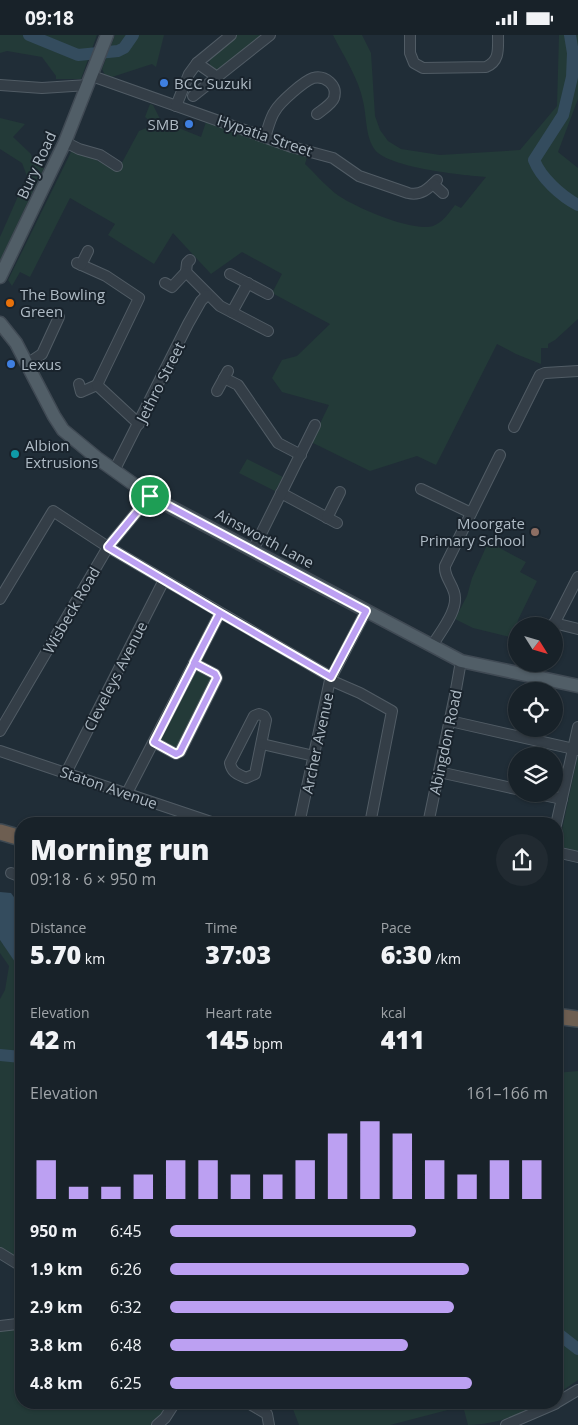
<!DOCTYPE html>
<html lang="en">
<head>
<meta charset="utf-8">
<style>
  :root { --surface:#182229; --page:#212a31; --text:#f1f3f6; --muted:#9fa4a8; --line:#363f46; --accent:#bca0f2 }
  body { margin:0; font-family:"Open Sans",sans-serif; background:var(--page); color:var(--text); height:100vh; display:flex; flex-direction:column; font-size:19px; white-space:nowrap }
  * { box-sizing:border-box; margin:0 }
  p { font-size:16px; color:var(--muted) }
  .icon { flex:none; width:28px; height:28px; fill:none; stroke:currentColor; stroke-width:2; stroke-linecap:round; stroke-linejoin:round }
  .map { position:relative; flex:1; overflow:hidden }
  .details { position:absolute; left:15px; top:782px; width:548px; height:592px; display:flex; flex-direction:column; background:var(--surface); border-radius:20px; box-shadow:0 1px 4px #0004,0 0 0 1px var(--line) }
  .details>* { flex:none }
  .needle { width:32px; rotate:127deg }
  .tools { position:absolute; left:508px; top:582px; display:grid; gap:10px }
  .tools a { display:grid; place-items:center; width:55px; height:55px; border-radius:50%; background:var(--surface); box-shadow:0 1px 4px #0004,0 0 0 1px var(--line); font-size:25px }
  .pin { position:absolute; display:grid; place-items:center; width:42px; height:42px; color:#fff; margin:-21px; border:2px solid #fff; border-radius:50%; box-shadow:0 1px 5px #0007 }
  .round { display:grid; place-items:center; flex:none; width:52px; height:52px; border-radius:26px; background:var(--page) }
  .headline { display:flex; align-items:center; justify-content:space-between; height:85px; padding:0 15px }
  h1 { font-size:28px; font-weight:800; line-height:38px }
  .metrics { display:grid; grid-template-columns:repeat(3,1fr); gap:8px; height:85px; padding:5px 15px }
  .metrics div { display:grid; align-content:center }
  .metrics b { font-size:25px; font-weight:800 }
  .metrics small { font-size:14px; font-weight:400 }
  .metrics p { font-size:14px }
  .chart { height:140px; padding:10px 15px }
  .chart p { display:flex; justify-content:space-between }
  .chart svg { width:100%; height:90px; margin-top:5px; stroke:var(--accent); stroke-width:6 }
  ul { padding:0 15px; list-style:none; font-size:16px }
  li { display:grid; grid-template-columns:80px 60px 1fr; align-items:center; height:38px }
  li i { height:12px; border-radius:6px; background:var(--accent) }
  .status { display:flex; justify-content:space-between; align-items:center; height:35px; padding:0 25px; background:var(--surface); direction:ltr }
  .status svg { height:14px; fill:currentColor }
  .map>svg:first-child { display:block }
  .green { fill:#233a38 }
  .water { fill:#344c5e }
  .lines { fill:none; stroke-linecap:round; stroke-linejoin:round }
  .river { stroke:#344c5e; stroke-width:12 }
  .minor-casing { stroke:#515c65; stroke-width:12 }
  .major-casing { stroke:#404a54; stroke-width:15 }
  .highway-casing { stroke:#3e4952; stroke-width:18 }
  .minor { stroke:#343e47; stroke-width:10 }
  .major { stroke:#515e67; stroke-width:12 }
  .highway { stroke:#6d5e51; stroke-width:15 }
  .route-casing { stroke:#fff; stroke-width:10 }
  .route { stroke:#bca0f2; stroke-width:6 }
  .shop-dot { fill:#3f7fe0; stroke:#19232c; stroke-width:2 }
  .food-dot { fill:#e8710a; stroke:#19232c; stroke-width:2 }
  .culture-dot { fill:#0f9aa8; stroke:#19232c; stroke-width:2 }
  .education-dot { fill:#8d6e63; stroke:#19232c; stroke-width:2 }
  .labels { text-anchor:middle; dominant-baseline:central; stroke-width:4; stroke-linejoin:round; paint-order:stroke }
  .poi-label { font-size:15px; fill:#aebac4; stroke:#19232c; text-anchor:start }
  .street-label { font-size:15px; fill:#aebac4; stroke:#19232c }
</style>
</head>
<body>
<div class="status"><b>09:18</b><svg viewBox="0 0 49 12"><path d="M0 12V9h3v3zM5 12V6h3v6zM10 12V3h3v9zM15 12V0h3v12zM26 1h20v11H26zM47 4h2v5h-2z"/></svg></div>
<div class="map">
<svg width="578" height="1390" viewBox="0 0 578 1390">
  <rect width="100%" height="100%" fill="#202d37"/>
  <g class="green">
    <path d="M0,0H97L81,44H56V41L42,22L7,16L0,18Z"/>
    <path d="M115,0H164L156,32L152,29L112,42L105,40L102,34Z"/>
    <path d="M236,0H263L216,37C197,23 225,9 236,0Z"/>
    <path d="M333,0H362L371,18L375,81L380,95L388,106L401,114L440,120L520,115L557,71L559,0H578V64L558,117L578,133V284L555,305L548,309V313H541V329L516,319L497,309L436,430L417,421L370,436L311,407L329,370L282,357L272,343L282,325L297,321L330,289L272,258L282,239L242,217L211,239L173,198L154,229L108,200L115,189L70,163L30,242L20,237L12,251L8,245L72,115L87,120L116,136L118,135L139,96L149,92L151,87L145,82L150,69L153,70L161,86L201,102L206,87L308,119L305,129C316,139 326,152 339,161C357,173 412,197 433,191C443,187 449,178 455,170L461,173L486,142C462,140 390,133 375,115C365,101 367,82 363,66C359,44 343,20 333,0Z"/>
    <path d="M0,83L25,89L13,102L31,119L33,127L44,133L0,226V202L27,141L22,128L0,114Z"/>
    <path d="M247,424L283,442L275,456L239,438Z"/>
    <path d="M487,510L493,512L494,510L526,527L520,537L537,546L518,585L514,603L473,593L455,584L467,561L472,543Z"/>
    <path d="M196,634L212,642L179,711L176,714L160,706Z"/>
    <path d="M578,720V816L561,812L559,809Z"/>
    <path d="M0,905L17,929H21V1226L0,1213V964L5,955L9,931L0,918Z"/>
    <path d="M578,1036V1345L556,1360V1038Z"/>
    <path d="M21,1291V1369H170L152,1390H0V1295Z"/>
    <path d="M291,1369H542C519,1380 494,1390 468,1390L463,1371L390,1390H299Z"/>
  </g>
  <path class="water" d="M0,857L11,858L21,872V929L17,930L0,905Z"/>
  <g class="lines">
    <g class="river">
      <path d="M29,0L78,20L118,16L124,13L133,0"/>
      <path d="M570,0L573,18L572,42L563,80L534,125C541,143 561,161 578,170"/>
      <path d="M0,1020L21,1022"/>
      <path d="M556,1297L578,1314"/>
    </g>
    <defs>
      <g id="minor">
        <path d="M410,0V18L414,28L423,33L486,32C500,26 498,14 498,0"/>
        <path d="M197,28L217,42"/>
        <path d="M92,41L292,112L333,123L359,141L408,158C421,161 428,154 437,145"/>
        <path d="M0,50L42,53L88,50"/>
        <path d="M193,61L270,0"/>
        <path d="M176,71L189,39L197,28L231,0"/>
        <path d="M265,102C268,94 270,83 275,76C280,67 304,46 313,43C325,40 338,50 334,63C332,69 322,75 317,79"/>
        <path d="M65,107L79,114L100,120L117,131"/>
        <path d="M433,149L443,158"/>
        <path d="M77,228L106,241L139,263L97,350"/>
        <path d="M81,230L88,216"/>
        <path d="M186,237L187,228L190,225"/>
        <path d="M230,239L268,259"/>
        <path d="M165,248L172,252L186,237L220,271L268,296"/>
        <path d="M232,277L248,248"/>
        <path d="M27,329L42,319L59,282"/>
        <path d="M224,343L238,350L278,408L301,420"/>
        <path d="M79,349L81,357L97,350"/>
        <path d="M97,350L139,389"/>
        <path d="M217,356L228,336"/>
        <path d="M514,392L540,340L545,338L578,336"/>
        <path d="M114,436L188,289L201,266L207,260"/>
        <path d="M421,454L471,478"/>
        <path d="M281,458L337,488"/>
        <path d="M327,483L340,457"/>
        <path d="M253,515L315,390"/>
        <path d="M0,564L53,476L108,512L331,642"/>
        <path d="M554,588L578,594"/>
        <path d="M553,591L578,542"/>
        <path d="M432,611C440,597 460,574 454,557C451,547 444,541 445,531L500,420"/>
        <path d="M528,641L534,629"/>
        <path d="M330,645L360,658L392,676L370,789"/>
        <path d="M259,679L264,681L266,685L255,739L246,743C238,739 232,738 230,728L254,681Z"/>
        <path d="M450,686L578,715"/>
        <path d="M0,696L108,512L150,461"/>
        <path d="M154,707L176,719L180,717L217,643L215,639L194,628"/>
        <path d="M262,709L314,721"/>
        <path d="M0,716L217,789"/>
        <path d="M439,737L516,754"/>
        <path d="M66,738L164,545"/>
        <path d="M127,758L220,578"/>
        <path d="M538,759L562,764"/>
        <path d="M299,789L330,645L366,576"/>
        <path d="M428,789L455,660L461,626"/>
        <path d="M556,790L578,692"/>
        <path d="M556,817L578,822"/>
        <path d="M11,838L21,842"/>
        <path d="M0,1218L21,1231"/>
        <path d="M0,1291L17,1289L21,1287"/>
        <path d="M556,1368L578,1355"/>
        <path d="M250,1369L267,1379L269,1390"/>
        <path d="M157,1390L165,1383L174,1369"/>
        <path d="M506,1390L555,1369"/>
      </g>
      <g id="major">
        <path d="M0,242L65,107L107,0"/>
        <path d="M0,288L16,308L54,381L63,395L97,423L150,461L461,626L578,651"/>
      </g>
      <g id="highway">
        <path d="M0,797L21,803"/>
        <path d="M556,981L578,984"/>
      </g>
    </defs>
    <use href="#minor" class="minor-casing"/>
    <use href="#major" class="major-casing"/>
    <use href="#highway" class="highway-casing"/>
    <use href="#minor" class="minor"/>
    <use href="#major" class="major"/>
    <use href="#highway" class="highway"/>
  </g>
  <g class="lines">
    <defs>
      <path id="route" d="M150,461L108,512L220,578L154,707L176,719L180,717L217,643L215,639L194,628L220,578L331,642L366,576L150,461"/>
    </defs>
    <use href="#route" class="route-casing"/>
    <use href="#route" class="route"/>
  </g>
  <g class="shop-dot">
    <circle cx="164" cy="48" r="5"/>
    <circle cx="189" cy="89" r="5"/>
    <circle cx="11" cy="329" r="5"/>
  </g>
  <circle class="food-dot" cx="10" cy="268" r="5"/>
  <circle class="culture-dot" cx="15" cy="419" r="5"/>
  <circle class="education-dot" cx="535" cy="497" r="5"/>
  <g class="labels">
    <g class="poi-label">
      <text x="174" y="48">BCC Suzuki</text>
      <text x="179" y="89" text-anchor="end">SMB</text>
      <text x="20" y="259">The Bowling<tspan x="20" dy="17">Green</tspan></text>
      <text x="21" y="329">Lexus</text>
      <text x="25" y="410">Albion<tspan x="25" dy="17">Extrusions</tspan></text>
      <text x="525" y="488" text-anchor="end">Moorgate<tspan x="525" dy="17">Primary School</tspan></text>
    </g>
    <g class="street-label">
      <text transform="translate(265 100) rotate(19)">Hypatia Street</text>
      <text transform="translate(36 130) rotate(-65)">Bury Road</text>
      <text transform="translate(160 347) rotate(-63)">Jethro Street</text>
      <text transform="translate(265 503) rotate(28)">Ainsworth Lane</text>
      <text transform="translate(71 575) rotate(-60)">Wisbeck Road</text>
      <text transform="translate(115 641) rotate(-63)">Cleveleys Avenue</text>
      <text transform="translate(445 707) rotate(-78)">Abingdon Road</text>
      <text transform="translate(317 708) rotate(-78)">Archer Avenue</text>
      <text transform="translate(109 752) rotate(19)">Staton Avenue</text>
    </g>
  </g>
</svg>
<div class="tools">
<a><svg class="needle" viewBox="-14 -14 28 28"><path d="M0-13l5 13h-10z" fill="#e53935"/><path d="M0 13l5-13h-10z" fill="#9fa4a8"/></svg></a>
<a><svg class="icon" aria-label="locate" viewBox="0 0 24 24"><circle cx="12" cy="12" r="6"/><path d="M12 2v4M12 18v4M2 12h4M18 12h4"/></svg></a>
<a><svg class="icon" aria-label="layers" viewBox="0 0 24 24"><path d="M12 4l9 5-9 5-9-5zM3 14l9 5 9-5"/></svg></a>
</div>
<div class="pin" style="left:150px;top:461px;background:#1e9e55"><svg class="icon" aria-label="arrive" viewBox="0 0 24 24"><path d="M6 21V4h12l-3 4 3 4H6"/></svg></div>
<section class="details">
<div class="headline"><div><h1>Morning run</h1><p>09:18 · 6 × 950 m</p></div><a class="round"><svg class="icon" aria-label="share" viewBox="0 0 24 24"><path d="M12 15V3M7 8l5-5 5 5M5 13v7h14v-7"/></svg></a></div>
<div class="metrics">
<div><p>Distance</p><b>5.70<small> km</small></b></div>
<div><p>Time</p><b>37:03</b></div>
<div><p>Pace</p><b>6:30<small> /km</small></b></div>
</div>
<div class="metrics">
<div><p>Elevation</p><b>42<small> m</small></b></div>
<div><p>Heart rate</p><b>145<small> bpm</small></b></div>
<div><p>kcal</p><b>411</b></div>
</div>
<div class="chart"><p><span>Elevation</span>161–166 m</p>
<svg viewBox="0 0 160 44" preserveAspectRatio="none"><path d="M5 44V25M15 44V38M25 44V38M35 44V32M45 44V25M55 44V25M65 44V32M75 44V32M85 44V25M95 44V12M105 44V6M115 44V12M125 44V25M135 44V32M145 44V25M155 44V25"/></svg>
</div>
<ul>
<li><b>950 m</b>6:45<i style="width:65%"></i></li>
<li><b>1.9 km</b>6:26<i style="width:79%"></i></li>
<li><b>2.9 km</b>6:32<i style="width:75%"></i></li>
<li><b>3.8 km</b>6:48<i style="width:63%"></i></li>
<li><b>4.8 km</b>6:25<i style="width:80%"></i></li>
</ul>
</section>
</div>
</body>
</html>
